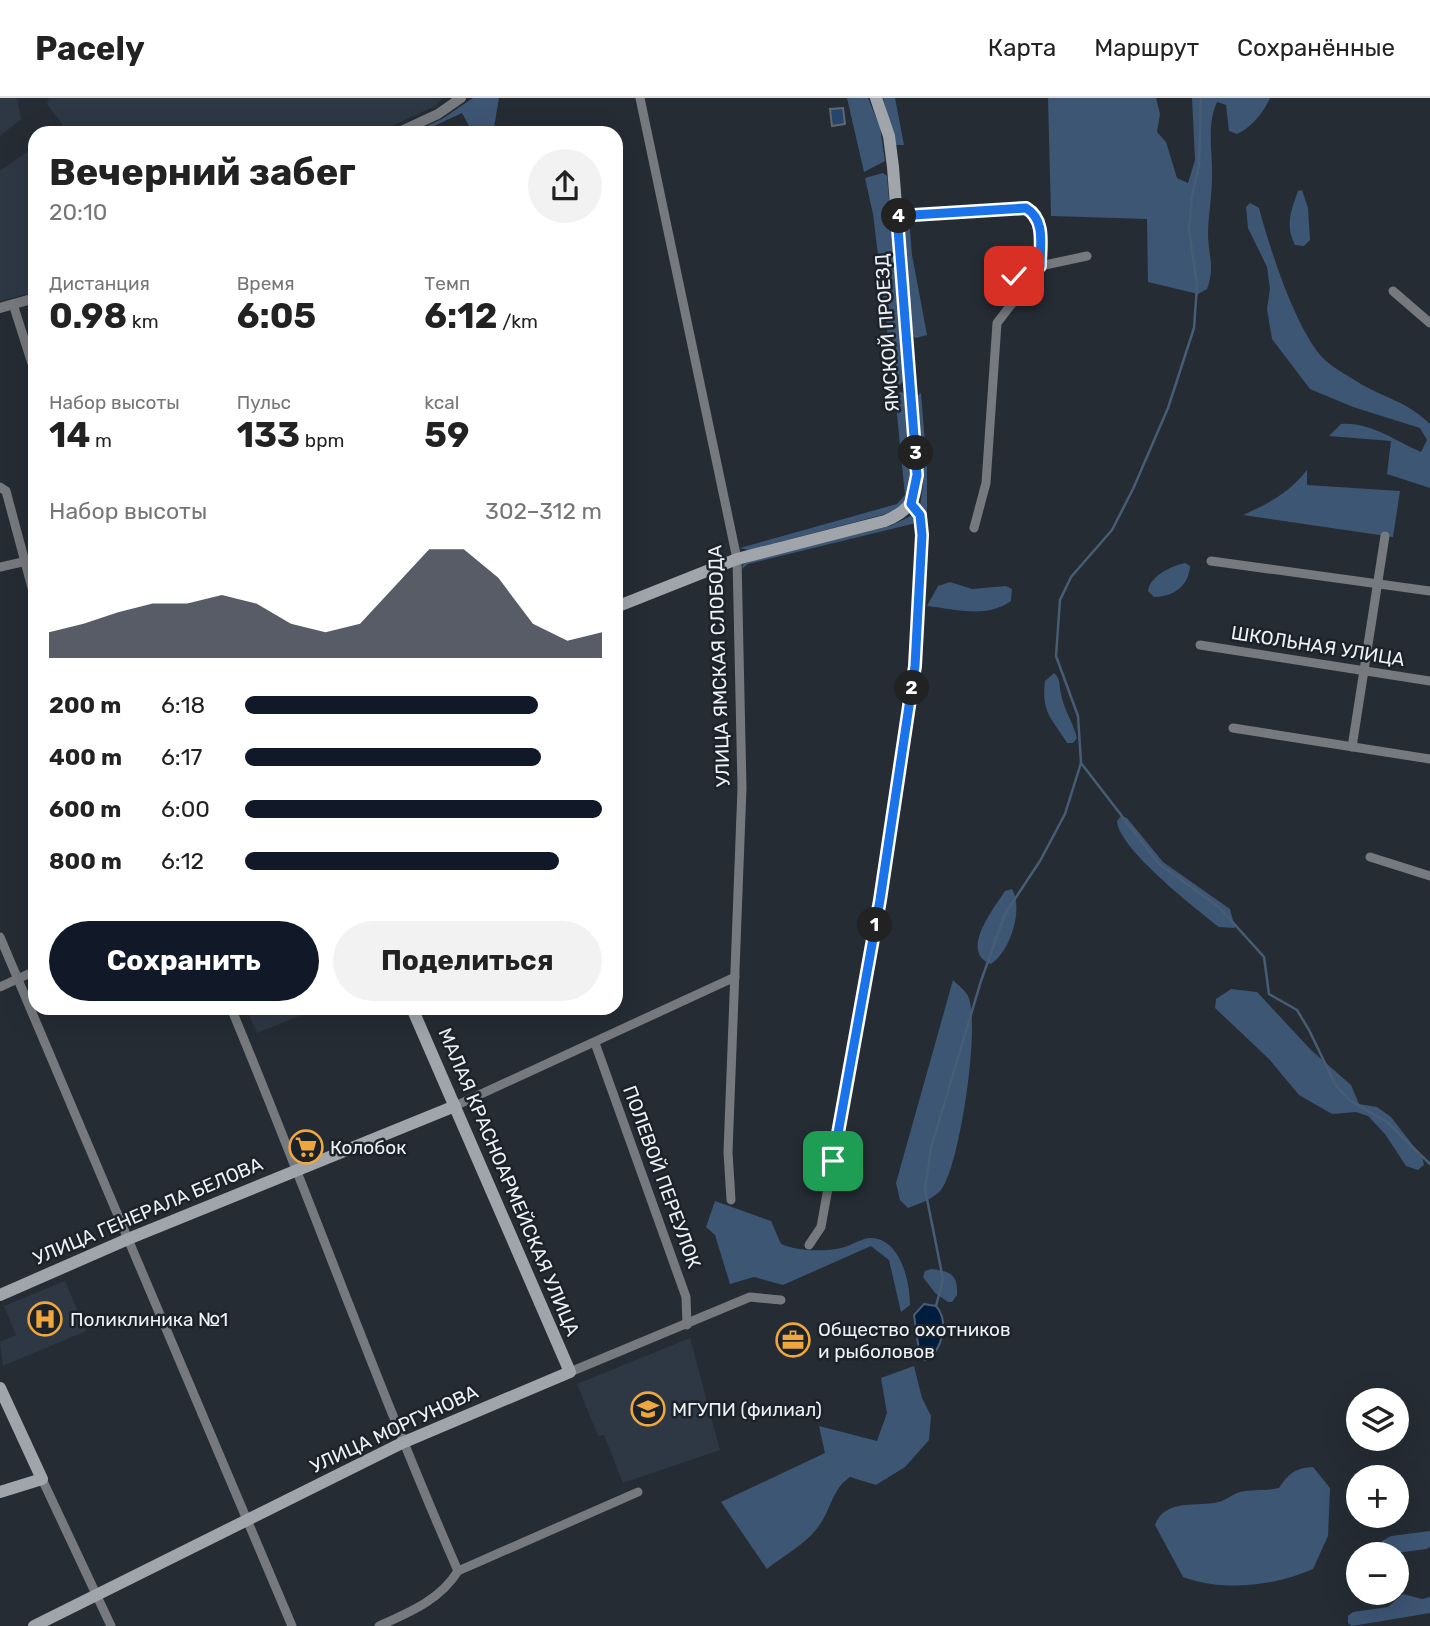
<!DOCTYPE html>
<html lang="ru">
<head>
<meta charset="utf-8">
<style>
  :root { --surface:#fff; --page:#f2f2f2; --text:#222; --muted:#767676; --line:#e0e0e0; --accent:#111827 }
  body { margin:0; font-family:Rubik,sans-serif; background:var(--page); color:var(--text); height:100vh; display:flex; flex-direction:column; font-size:26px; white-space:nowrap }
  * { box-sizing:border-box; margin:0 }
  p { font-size:23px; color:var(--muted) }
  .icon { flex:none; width:38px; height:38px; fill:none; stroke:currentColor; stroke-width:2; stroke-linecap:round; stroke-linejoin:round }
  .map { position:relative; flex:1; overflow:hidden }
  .drawer { position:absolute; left:28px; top:28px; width:595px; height:889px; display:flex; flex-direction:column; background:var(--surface); border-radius:21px; box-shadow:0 7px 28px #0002 }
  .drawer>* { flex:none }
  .tools { position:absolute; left:1346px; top:1290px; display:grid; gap:14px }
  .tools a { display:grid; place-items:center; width:63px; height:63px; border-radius:50%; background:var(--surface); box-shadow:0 7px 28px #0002; font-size:35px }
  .pin { position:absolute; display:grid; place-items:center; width:60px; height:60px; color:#fff; margin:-30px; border-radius:14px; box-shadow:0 4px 10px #0006 }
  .km { position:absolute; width:35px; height:35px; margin:-18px; border-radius:50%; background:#222; color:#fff; font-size:19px; line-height:35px; text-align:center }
  .round { display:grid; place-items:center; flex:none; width:74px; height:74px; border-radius:37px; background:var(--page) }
  .head { display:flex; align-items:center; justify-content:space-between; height:119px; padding:0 21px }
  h1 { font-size:38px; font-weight:700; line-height:52px }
  .metrics { display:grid; grid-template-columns:repeat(3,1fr); gap:10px; height:119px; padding:7px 21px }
  .metrics div { display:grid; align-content:center }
  .metrics b { font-size:35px; font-weight:700 }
  .metrics small { font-size:19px; font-weight:400 }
  .metrics p { font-size:19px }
  .chart { height:196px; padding:14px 21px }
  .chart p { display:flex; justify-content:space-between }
  .chart svg { width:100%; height:126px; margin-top:7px; fill:var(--accent); opacity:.7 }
  .action { display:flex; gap:14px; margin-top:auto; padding:14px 21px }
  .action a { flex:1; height:80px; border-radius:42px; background:var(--accent); color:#fff; font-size:28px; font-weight:700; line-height:80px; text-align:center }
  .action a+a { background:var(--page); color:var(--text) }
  ul { padding:0 21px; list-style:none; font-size:23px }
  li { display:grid; grid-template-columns:112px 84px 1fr; align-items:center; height:52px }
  li i { height:18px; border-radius:9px; background:var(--accent) }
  header { display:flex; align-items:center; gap:42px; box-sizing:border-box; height:98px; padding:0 35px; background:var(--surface); border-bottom:2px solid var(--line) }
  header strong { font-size:33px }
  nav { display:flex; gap:38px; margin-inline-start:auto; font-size:24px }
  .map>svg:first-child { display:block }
  .built { fill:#2e3845 }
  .green { fill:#3d5674 }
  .water { fill:#001d3e; stroke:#475d75; stroke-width:2 }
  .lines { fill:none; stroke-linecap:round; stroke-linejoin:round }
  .stream { stroke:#475d75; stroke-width:2.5 }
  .building { fill:#25456b; stroke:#5f6770; stroke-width:2 }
  .minor { stroke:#76797d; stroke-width:9 }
  .tertiary { stroke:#76797d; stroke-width:10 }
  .secondary { stroke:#a0a5ac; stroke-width:12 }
  .route-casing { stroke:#fff; stroke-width:14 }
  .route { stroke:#1a73e8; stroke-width:9 }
  .labels { text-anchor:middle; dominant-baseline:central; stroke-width:5; stroke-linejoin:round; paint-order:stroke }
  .street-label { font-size:19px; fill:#edf1f6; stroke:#1c222a }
  .poi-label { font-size:19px; fill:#edf1f6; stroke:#1c222a; text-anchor:start }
</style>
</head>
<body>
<header>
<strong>Pacely</strong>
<nav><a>Карта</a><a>Маршрут</a><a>Сохранённые</a></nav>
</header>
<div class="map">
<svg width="1430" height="1528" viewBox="0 0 1430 1528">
  <rect width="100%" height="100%" fill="#252c34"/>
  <g class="built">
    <path d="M0,0H17L21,21L0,38Z"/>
    <path d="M49,0H443L435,8L377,35H53L63,27L47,6Z"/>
    <path d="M35,48V194L0,203V73Z"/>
    <path d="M246,910H319L257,935Z"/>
    <path d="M65,1183L86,1233L3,1268L0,1244L16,1237L4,1208Z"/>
    <path d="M690,1240L720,1352L623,1385L604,1337L598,1338L577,1286Z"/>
  </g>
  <g class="green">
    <path d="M473,0H499L494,29L490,35H473L462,15L419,35H412L442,21Z"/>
    <path d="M847,0H868L880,29L885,63L864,74Z"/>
    <path d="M883,0H895L904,47H896Z"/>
    <path d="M1048,0H1156L1160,16L1157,34L1166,44L1177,80L1188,85L1195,62L1192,0H1270C1264,14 1251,30 1237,36L1229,33L1226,7L1217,4C1206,29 1213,53 1212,79C1212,99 1208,118 1208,138C1209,160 1215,170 1207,191L1198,196L1148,184L1147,121L1051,118Z"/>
    <path d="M883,75L887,78L904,282L900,287L894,289L873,116L865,80Z"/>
    <path d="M1302,92L1308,110L1310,142L1304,148L1295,147C1285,127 1291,113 1298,93Z"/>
    <path d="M1250,105L1259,110C1270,151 1294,226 1321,258C1330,268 1345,276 1356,283C1383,300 1405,302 1430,326V390L1387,376L1391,343L1329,338L1341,326C1371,324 1395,343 1421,354L1427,342L1420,330L1353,309L1310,291L1272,241L1267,211L1270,191L1267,169L1248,130L1246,109Z"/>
    <path d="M909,120L912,157L927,237L916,240L913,238L903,122Z"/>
    <path d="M901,294L905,296C906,319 919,384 906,402C901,410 891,414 882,417L749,452L740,450L897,406L905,397L895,296Z"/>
    <path d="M921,295L927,369V432L920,408L923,387L917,298Z"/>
    <path d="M1307,372V387L1400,393L1393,439L1243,417C1268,406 1290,394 1307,372Z"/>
    <path d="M913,417L916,425L748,466L742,471L743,466L751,463L890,428Z"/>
    <path d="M1185,465L1190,468C1189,488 1173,499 1154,499L1148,493C1150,478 1171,468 1185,465Z"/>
    <path d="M950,484L972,491L1006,488L1012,491L1011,503C986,521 955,511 927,508L938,488Z"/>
    <path d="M1054,575C1061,581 1059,588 1061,596C1064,612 1073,624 1077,640L1073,645H1067C1052,620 1041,615 1045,583Z"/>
    <path d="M1121,718L1127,720L1163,764L1230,811L1235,830L1219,829C1196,811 1118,750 1117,723Z"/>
    <path d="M1012,791C1024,811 1010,854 991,866C958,854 995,809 1005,793Z"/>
    <path d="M953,882C958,887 965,892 968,898C981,923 960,1069 941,1092C932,1102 920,1105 908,1110L900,1102L896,1085Z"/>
    <path d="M1231,891L1257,894L1311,952L1351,987L1359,1006L1377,1009L1391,1019L1422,1059L1424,1067L1418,1072L1406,1068L1385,1036L1368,1018L1356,1014L1332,1016L1299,997L1269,961L1215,910L1216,901Z"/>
    <path d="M715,1103L771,1123L781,1146C797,1153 824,1154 841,1150C851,1148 863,1139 872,1140C901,1142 910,1184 910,1207L901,1214L889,1162L871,1148L783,1187L754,1179L730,1186L715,1137L706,1129Z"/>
    <path d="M931,1171C950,1173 958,1176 957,1197L952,1204H948L935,1195L923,1179L925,1173Z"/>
    <path d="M914,1268L922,1300L931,1318L929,1342L905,1369L876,1387L850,1379C831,1392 832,1411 818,1429C807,1445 783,1458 767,1471L721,1404L825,1355L819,1328L877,1343L887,1315L881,1280Z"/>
    <path d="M1313,1369L1330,1390L1328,1438L1313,1471C1275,1488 1223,1494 1183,1479L1155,1427C1164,1402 1193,1408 1214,1405C1224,1404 1231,1397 1240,1394C1252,1391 1266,1393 1279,1390C1289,1375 1296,1370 1313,1369Z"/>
    <path d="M1430,1433V1449L1426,1451L1389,1456L1382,1454V1443L1391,1438Z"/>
    <path d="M1403,1496L1422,1501L1430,1499V1515L1352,1528L1348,1525V1518L1353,1514L1388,1509Z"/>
  </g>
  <path class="water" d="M924,1206L936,1208C949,1223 943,1253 925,1262L919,1253L914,1217Z"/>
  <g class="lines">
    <g class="stream">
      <path d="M1201,0L1199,68L1192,98L1189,132L1197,188L1194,230L1168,310L1133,391L1112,432L1071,479L1060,502L1056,558L1078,618L1081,665L1159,766L1219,809L1264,859L1269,896L1297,912L1309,932L1335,986L1349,1002L1387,1024L1430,1066"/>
      <path d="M936,1208L943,1181L925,1091L931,1050L981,883L1005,816L1040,763L1065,716L1081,665"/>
    </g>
  </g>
  <path class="building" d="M843,10L845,26L832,28L830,11Z"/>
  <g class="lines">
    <g class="minor">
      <path d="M640,0L737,461L742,690L728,1054L731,1102"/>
      <path d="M897,118L1026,110C1046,122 1040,147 1040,168"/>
      <path d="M1393,193L1430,225"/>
      <path d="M13,206L35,275"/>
      <path d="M0,389L6,393L35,501"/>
      <path d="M974,430L986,385L997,225L1014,203V179L1040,168L1087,158"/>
      <path d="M1211,463L1430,493"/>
      <path d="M0,469L35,461"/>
      <path d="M1200,547L1430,583"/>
      <path d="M1233,630L1430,661"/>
      <path d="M1352,649L1385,438"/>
      <path d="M1370,759L1430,778"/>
      <path d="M0,839L292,1528"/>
      <path d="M0,889L35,873"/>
      <path d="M231,910C309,1097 377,1288 458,1473"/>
      <path d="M595,945L686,1199L687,1227"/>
      <path d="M455,1008L735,879"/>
      <path d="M809,1147L821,1129L880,802L915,568L922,437L920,417L911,406"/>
      <path d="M570,1274L750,1199L781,1202"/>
      <path d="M42,1381L111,1528"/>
      <path d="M379,1528C410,1514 440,1502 458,1473L638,1394"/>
    </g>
    <g class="tertiary">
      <path d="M397,35L438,16L461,0"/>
      <path d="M0,210L35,200"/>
    </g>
    <g class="secondary">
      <path d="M616,509L737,461L885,423C917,410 918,394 916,363L893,69L889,38L876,0"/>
      <path d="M0,1197L128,1141L455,1008"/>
      <path d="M0,1290L42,1381L0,1394"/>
      <path d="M34,1528L402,1345L570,1274L412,910"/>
    </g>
  </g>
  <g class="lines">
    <defs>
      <path id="route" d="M833,1063L880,802L915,568L922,437L920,417L911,406L917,377L897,118L1026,110C1046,122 1040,147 1040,168L1014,178"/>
    </defs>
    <use href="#route" class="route-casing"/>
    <use href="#route" class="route"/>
  </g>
  <defs>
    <symbol id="supermarket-ring" viewBox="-11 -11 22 22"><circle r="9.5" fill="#1c222a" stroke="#efa73d" stroke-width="1.5"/><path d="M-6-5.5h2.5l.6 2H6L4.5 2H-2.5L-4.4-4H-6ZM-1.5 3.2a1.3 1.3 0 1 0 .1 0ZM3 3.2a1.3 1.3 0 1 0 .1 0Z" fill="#efa73d"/></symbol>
    <symbol id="hospital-ring" viewBox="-11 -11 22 22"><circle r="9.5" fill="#1c222a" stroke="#efa73d" stroke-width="1.5"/><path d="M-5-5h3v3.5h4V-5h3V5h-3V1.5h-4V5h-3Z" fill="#efa73d"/></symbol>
    <symbol id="office-ring" viewBox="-11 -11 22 22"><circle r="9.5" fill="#1c222a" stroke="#efa73d" stroke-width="1.5"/><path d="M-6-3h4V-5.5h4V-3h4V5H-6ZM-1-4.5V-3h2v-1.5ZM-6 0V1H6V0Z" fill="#efa73d"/></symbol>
    <symbol id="university-ring" viewBox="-11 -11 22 22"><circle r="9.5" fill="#1c222a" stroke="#efa73d" stroke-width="1.5"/><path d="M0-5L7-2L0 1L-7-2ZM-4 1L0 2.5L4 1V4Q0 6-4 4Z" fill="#efa73d"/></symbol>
  </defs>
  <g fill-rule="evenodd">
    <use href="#supermarket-ring" x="287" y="1030" width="38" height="38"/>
    <use href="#hospital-ring" x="26" y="1202" width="38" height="38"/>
    <use href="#office-ring" x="774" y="1223" width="38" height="38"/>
    <use href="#university-ring" x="629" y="1292" width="38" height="38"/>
  </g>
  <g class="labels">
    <g class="street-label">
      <text transform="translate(887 235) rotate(-94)">ЯМСКОЙ ПРОЕЗД</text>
      <text transform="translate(1318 548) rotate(9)">ШКОЛЬНАЯ УЛИЦА</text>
      <text transform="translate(719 568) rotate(-92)">УЛИЦА ЯМСКАЯ СЛОБОДА</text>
      <text transform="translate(662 1079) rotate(70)">ПОЛЕВОЙ ПЕРЕУЛОК</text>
      <text transform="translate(509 1084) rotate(67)">МАЛАЯ КРАСНОАРМЕЙСКАЯ УЛИЦА</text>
      <text transform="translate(148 1113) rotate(-23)">УЛИЦА ГЕНЕРАЛА БЕЛОВА</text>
      <text transform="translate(394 1331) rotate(-25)">УЛИЦА МОРГУНОВА</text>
    </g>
    <g class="poi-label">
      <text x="330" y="1049">Колобок</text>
      <text x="70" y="1221">Поликлиника №1</text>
      <text x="818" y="1231">Общество охотников<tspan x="818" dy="22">и рыболовов</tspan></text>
      <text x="672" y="1311">МГУПИ (филиал)</text>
    </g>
  </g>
</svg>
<div class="tools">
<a><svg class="icon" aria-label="layers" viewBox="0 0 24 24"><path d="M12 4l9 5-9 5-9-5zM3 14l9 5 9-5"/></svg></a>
<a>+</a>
<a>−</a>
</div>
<div class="pin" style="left:833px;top:1063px;background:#1e9e55"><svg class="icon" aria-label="arrive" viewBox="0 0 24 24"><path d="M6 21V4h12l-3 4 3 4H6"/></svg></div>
<div class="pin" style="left:1014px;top:178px;background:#d93025"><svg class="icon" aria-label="check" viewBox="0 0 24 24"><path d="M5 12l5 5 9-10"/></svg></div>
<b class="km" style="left:875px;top:827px">1</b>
<b class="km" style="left:912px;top:590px">2</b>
<b class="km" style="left:916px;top:355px">3</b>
<b class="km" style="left:899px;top:118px">4</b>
<section class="drawer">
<div class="head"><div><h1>Вечерний забег</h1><p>20:10</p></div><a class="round"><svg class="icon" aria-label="share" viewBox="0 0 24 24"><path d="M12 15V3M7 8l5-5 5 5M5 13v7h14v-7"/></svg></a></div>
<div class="metrics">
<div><p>Дистанция</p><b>0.98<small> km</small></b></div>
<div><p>Время</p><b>6:05</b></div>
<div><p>Темп</p><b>6:12<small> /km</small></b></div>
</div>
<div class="metrics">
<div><p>Набор высоты</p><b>14<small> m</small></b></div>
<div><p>Пульс</p><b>133<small> bpm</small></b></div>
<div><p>kcal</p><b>59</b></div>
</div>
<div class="chart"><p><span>Набор высоты</span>302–312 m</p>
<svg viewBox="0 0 160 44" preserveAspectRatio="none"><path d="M0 44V35L10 32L20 28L30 25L40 25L50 22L60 25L70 32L80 35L90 32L100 19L110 6L120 6L130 16L140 32L150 38L160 35V44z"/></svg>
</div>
<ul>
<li><b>200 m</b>6:18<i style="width:82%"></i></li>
<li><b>400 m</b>6:17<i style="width:83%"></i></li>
<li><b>600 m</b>6:00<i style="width:100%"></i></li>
<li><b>800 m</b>6:12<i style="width:88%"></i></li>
</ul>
<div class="action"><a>Сохранить</a><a>Поделиться</a></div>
</section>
</div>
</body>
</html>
